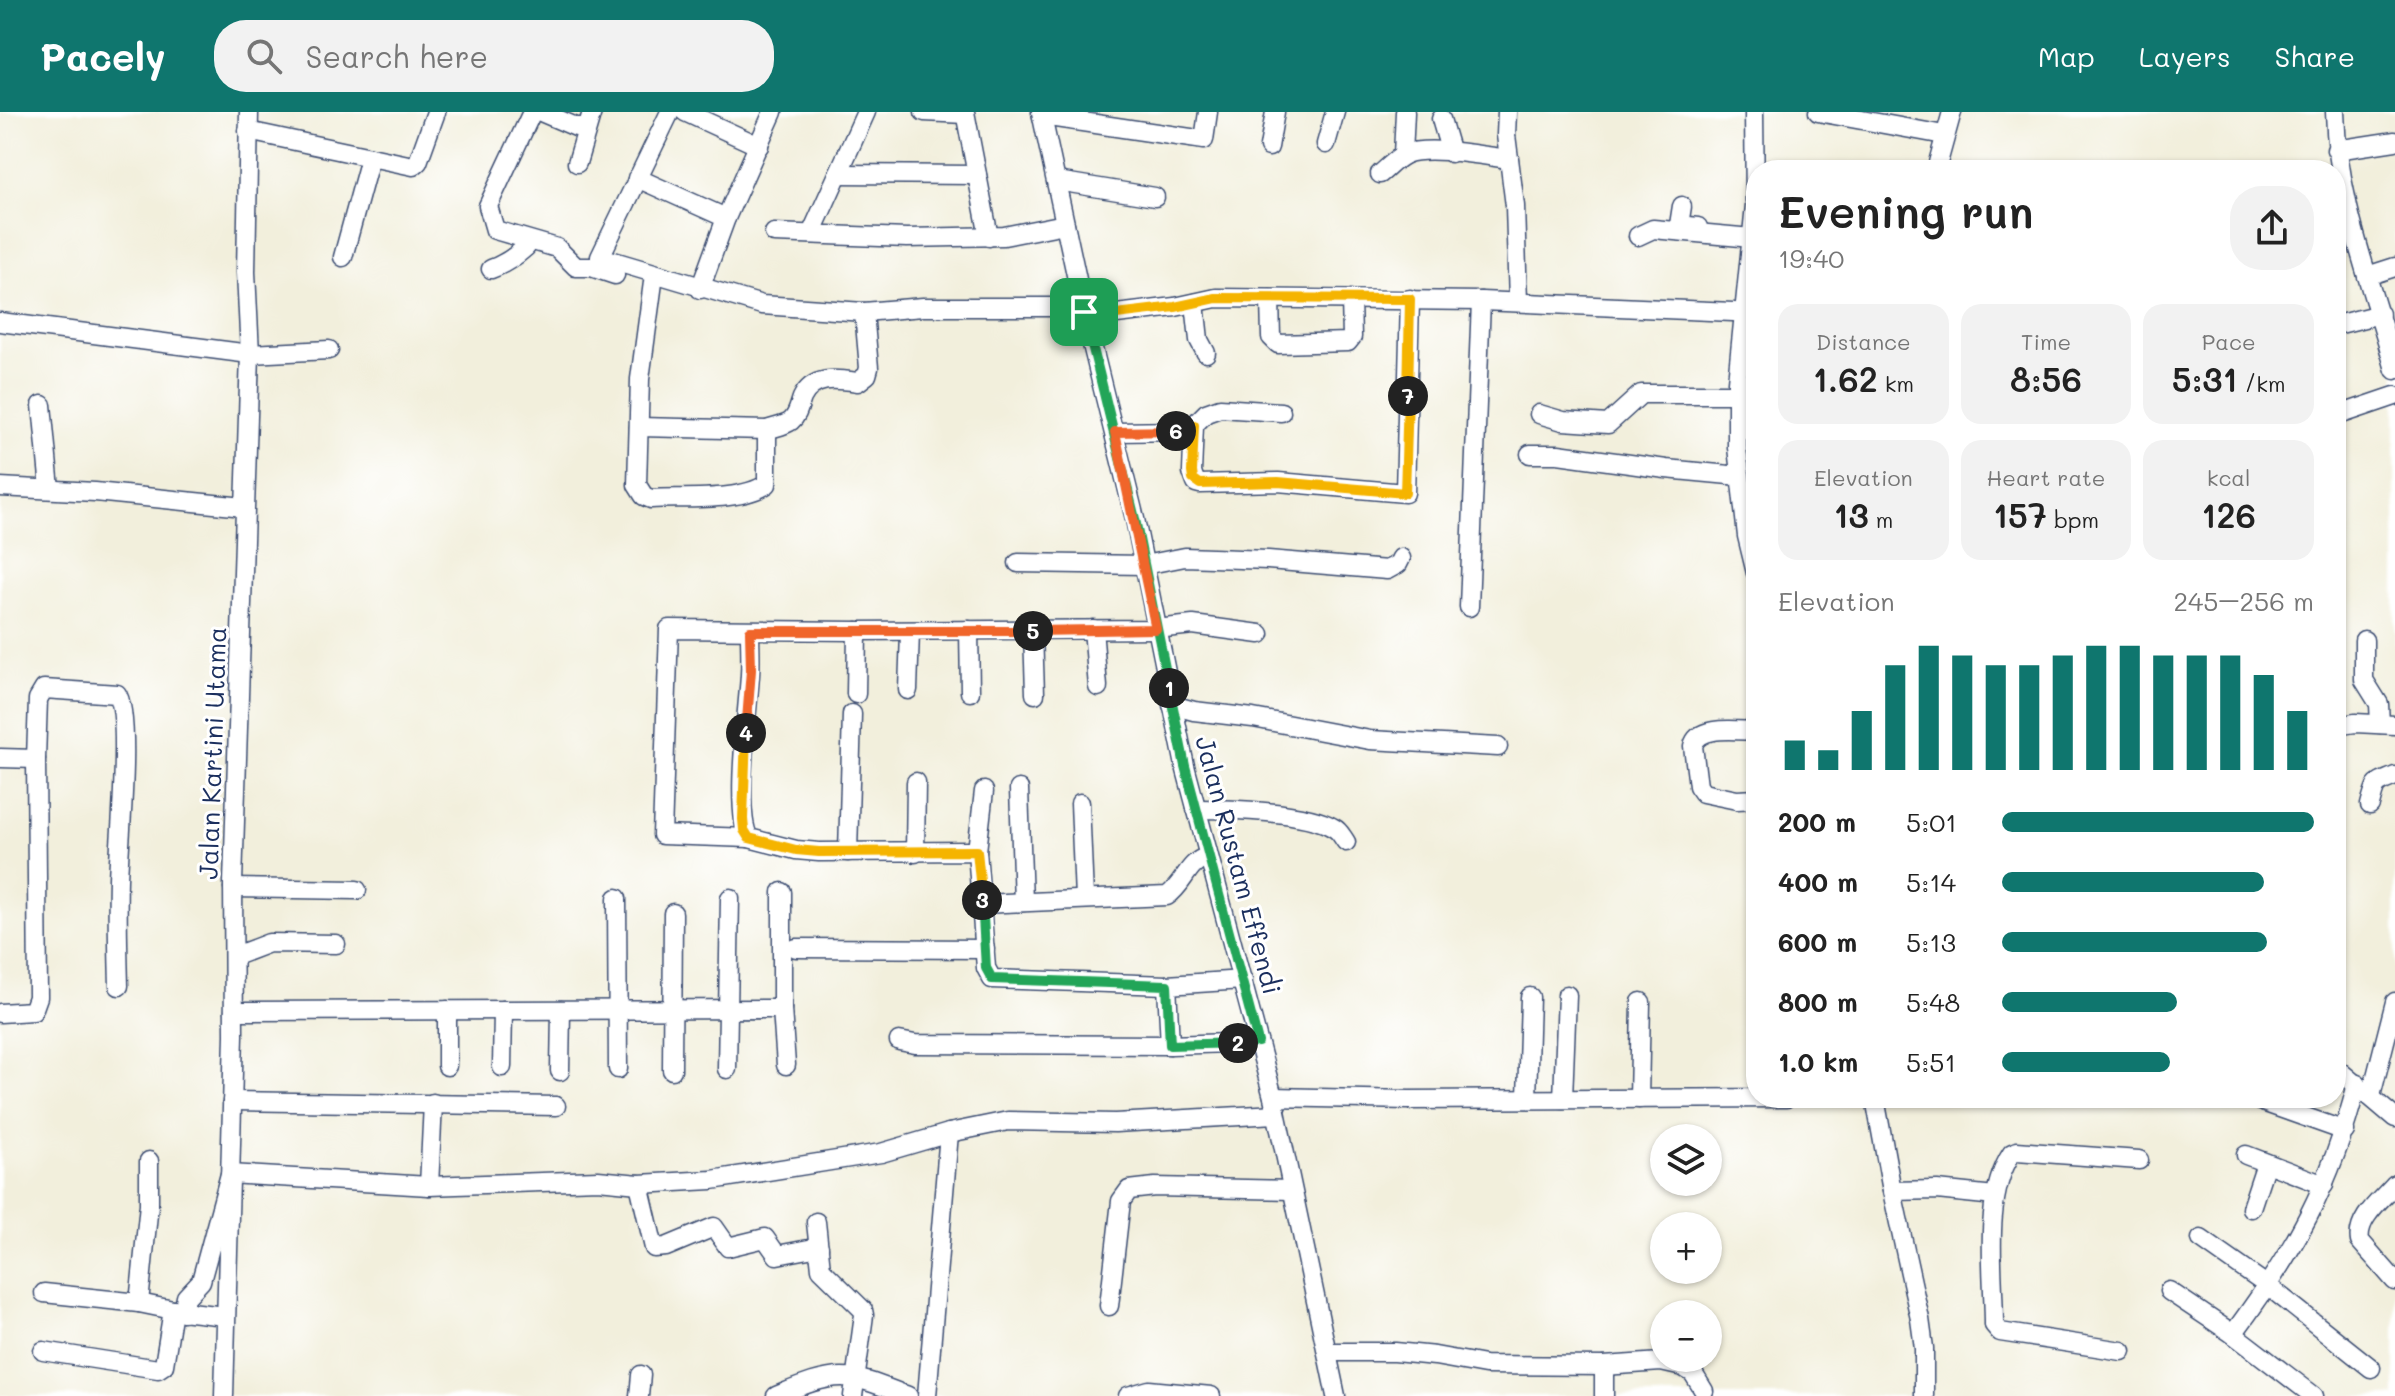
<!DOCTYPE html>
<html lang="en">
<head>
<meta charset="utf-8">
<style>
  :root { --surface:#fff; --page:#f2f2f2; --text:#222; --muted:#767676; --accent:#0f766e }
  body { margin:0; font-family:Mali,sans-serif; background:var(--page); color:var(--text); height:100vh; display:flex; flex-direction:column; font-size:30px; white-space:nowrap }
  * { box-sizing:border-box; margin:0 }
  p { font-size:26px; color:var(--muted) }
  .icon { flex:none; width:44px; height:44px; fill:none; stroke:currentColor; stroke-width:2; stroke-linecap:round; stroke-linejoin:round }
  .map { position:relative; flex:1; overflow:hidden }
  .side { position:absolute; left:1746px; top:48px; width:600px; height:948px; display:flex; flex-direction:column; background:var(--surface); border-radius:32px; box-shadow:0 2px 6px #0004 }
  .side>* { flex:none }
  .tools { position:absolute; left:1650px; top:1012px; display:grid; gap:16px }
  .tools a { display:grid; place-items:center; width:72px; height:72px; border-radius:50%; background:var(--surface); box-shadow:0 2px 6px #0004; font-size:40px }
  .pin { position:absolute; display:grid; place-items:center; width:68px; height:68px; color:#fff; margin:-34px; border-radius:16px; box-shadow:0 4px 12px #0006 }
  .km { position:absolute; width:40px; height:40px; margin:-20px; border-radius:50%; background:#222; color:#fff; font-size:22px; line-height:40px; text-align:center }
  .round { display:grid; place-items:center; flex:none; width:84px; height:84px; border-radius:32px; background:var(--page) }
  .headline { display:flex; align-items:center; justify-content:space-between; height:136px; padding:0 32px }
  h1 { font-size:44px; font-weight:600; line-height:60px }
  .stats { display:grid; grid-template-columns:repeat(3,1fr); gap:12px; height:136px; padding:8px 32px }
  .stats div { display:grid; align-content:center; border-radius:20px; background:var(--page); text-align:center }
  .stats b { font-size:34px; font-weight:600 }
  .stats small { font-size:22px; font-weight:400 }
  .stats p { font-size:22px }
  .chart { height:224px; padding:16px 32px }
  .chart p { display:flex; justify-content:space-between }
  .chart svg { width:100%; height:144px; margin-top:8px; stroke:var(--accent); stroke-width:6 }
  ul { padding:0 32px; list-style:none; font-size:26px }
  li { display:grid; grid-template-columns:128px 96px 1fr; align-items:center; height:60px }
  li i { height:20px; border-radius:10px; background:var(--accent) }
  header { display:flex; align-items:center; gap:48px; box-sizing:border-box; height:112px; padding:0 40px; background:var(--accent); color:#fff }
  header strong { font-size:38px }
  nav { display:flex; gap:44px; margin-inline-start:auto; font-size:28px }
  .search { width:560px; height:72px; background:var(--page); display:flex; align-items:center; gap:20px; box-sizing:border-box; padding:0 28px; border-radius:32px; color:var(--muted); font-size:30px }
  .map>svg:first-child { display:block }
  .lines { fill:none; stroke-linecap:round; stroke-linejoin:round }
  .minor-casing { stroke:#3b4c71; stroke-width:21 }
  .minor { stroke:#fff; stroke-width:18 }
  .split-1-casing { stroke:#fff; stroke-width:16 }
  .split-2-casing { stroke:#fff; stroke-width:16 }
  .split-3-casing { stroke:#fff; stroke-width:16 }
  .split-4-casing { stroke:#fff; stroke-width:16 }
  .split-5-casing { stroke:#fff; stroke-width:16 }
  .split-6-casing { stroke:#fff; stroke-width:16 }
  .split-7-casing { stroke:#fff; stroke-width:16 }
  .split-8-casing { stroke:#fff; stroke-width:16 }
  .split-1 { stroke:#22a559; stroke-width:10 }
  .split-2 { stroke:#22a559; stroke-width:10 }
  .split-3 { stroke:#22a559; stroke-width:10 }
  .split-4 { stroke:#f5b400; stroke-width:10 }
  .split-5 { stroke:#f0652b; stroke-width:10 }
  .split-6 { stroke:#f0652b; stroke-width:10 }
  .split-7 { stroke:#f5b400; stroke-width:10 }
  .split-8 { stroke:#f5b400; stroke-width:10 }
  .labels { text-anchor:middle; dominant-baseline:central; stroke-width:6; stroke-linejoin:round; paint-order:stroke }
  .street-label { font-size:26px; fill:#1b2f5e; stroke:#fff }
</style>
</head>
<body>
<header>
<strong>Pacely</strong>
<div class="search"><svg class="icon" aria-label="search" viewBox="0 0 24 24"><circle cx="10" cy="10" r="6"/><path d="M15 15l6 6"/></svg>Search here</div>
<nav><a>Map</a><a>Layers</a><a>Share</a></nav>
</header>
<div class="map">
<svg width="2395" height="1284" viewBox="0 0 2395 1284">
  <rect width="100%" height="100%" fill="#fff"/>
  <filter id="ink" filterUnits="userSpaceOnUse"><feTurbulence type="fractalNoise" baseFrequency=".0125" numOctaves="2"/><feDisplacementMap in="SourceGraphic" scale="16" xChannelSelector="R" yChannelSelector="G"/><feConvolveMatrix kernelMatrix="1 2 1 2 8 2 1 2 1" color-interpolation-filters="sRGB"/></filter>
  <filter id="wash" filterUnits="userSpaceOnUse"><feTurbulence type="fractalNoise" baseFrequency=".006" numOctaves="4" result="noise"/><feDisplacementMap in="SourceGraphic" scale="32" xChannelSelector="R" yChannelSelector="G"/><feGaussianBlur stdDeviation="1.8" result="paint"/><feColorMatrix in="noise" values="0 0 0 0 0 0 0 0 0 0 0 0 0 0 0 0 0 1.4 0 .05"/><feComposite in="paint" operator="in"/></filter>
  <g filter="url(#wash)">
    <rect width="100%" height="100%" fill="#f2efdc"/>
  </g>
  <g filter="url(#ink)">
    <g class="lines">
      <defs>
        <g id="minor">
          <path d="M532,0L488,94L495,118L557,136L576,155H591L615,163"/>
          <path d="M541,0L576,15H586"/>
          <path d="M670,0L600,145L762,193L864,200L923,195H1056L1108,203L1175,195L1216,186L1481,189L1756,201"/>
          <path d="M685,0L759,34"/>
          <path d="M924,0L965,2"/>
          <path d="M965,0L989,125"/>
          <path d="M1041,0L1084,200L1135,407L1185,654L1273,985L1336,1284"/>
          <path d="M1507,0L1506,23L1515,94L1518,190"/>
          <path d="M1754,0L1755,93L1737,270V335L1747,424L1756,461"/>
          <path d="M1818,0L1944,23"/>
          <path d="M2335,0C2337,90 2372,172 2395,258"/>
          <path d="M1042,4L1204,28L1208,0"/>
          <path d="M1441,7L1451,41"/>
          <path d="M248,19L413,54L418,50L436,0"/>
          <path d="M1326,32L1335,0"/>
          <path d="M1269,35L1275,0"/>
          <path d="M2336,38L2395,29"/>
          <path d="M1403,43L1405,0"/>
          <path d="M577,51L592,0"/>
          <path d="M1936,58L1952,0"/>
          <path d="M838,62L977,63"/>
          <path d="M1380,62C1388,56 1396,46 1406,42C1428,33 1485,44 1509,47"/>
          <path d="M637,66L726,106"/>
          <path d="M1057,69L1155,85"/>
          <path d="M1682,94L1679,113L1698,115"/>
          <path d="M774,121L907,126L1004,124L1065,112"/>
          <path d="M811,122L866,0"/>
          <path d="M1638,124L1653,117L1752,126"/>
          <path d="M343,145L370,46"/>
          <path d="M491,157C505,152 515,145 526,135V129"/>
          <path d="M654,163L640,267L637,373L644,384L651,387C683,385 741,390 767,372V318C775,315 784,314 791,309C798,303 799,294 802,286C813,263 837,267 858,270L867,263L869,256L864,200"/>
          <path d="M2367,164L2395,155"/>
          <path d="M700,177L726,106L773,0"/>
          <path d="M1270,187L1271,225L1278,232L1348,230L1352,225L1351,187"/>
          <path d="M1195,191L1199,228L1206,241"/>
          <path d="M0,210L250,242L329,238"/>
          <path d="M2336,213L2380,202"/>
          <path d="M42,293L50,377"/>
          <path d="M1539,302L1563,309L1608,312L1641,282H1737"/>
          <path d="M2336,304L2395,284"/>
          <path d="M1194,313L1192,360L1196,371L1200,372L1278,370L1405,381L1410,187"/>
          <path d="M639,315L767,318"/>
          <path d="M1115,320L1180,319L1194,313L1206,301L1220,296L1281,300"/>
          <path d="M1530,342H1558L1666,357L1740,364"/>
          <path d="M0,375L95,380L244,395"/>
          <path d="M1018,451L1144,453L1185,445L1268,448L1387,458L1398,452L1401,446"/>
          <path d="M1469,495L1481,189"/>
          <path d="M1093,517L1098,575"/>
          <path d="M969,518L970,580"/>
          <path d="M750,519C750,533 751,548 750,563C748,597 734,700 749,726L796,738L819,740L977,739L986,856L992,867L1167,873L1243,868"/>
          <path d="M1033,519L1035,582"/>
          <path d="M2364,528V568L2379,592L2380,612"/>
          <path d="M908,578L910,520"/>
          <path d="M856,582L857,519L1156,517L1193,513L1260,522"/>
          <path d="M1172,593L1194,599L1253,606L1370,628L1498,635"/>
          <path d="M2336,614L2355,611L2395,613"/>
          <path d="M1756,619C1738,619 1698,612 1693,634L1698,674L1703,681L1737,688L1756,687"/>
          <path d="M0,646L36,647"/>
          <path d="M1019,677L1023,790"/>
          <path d="M1080,691L1084,786"/>
          <path d="M2370,693C2376,669 2375,673 2395,664"/>
          <path d="M1196,697C1229,697 1307,699 1334,716C1340,719 1342,725 1346,730"/>
          <path d="M749,726L662,723L669,517L857,519"/>
          <path d="M977,739L984,679"/>
          <path d="M848,740L852,602"/>
          <path d="M915,741L916,670"/>
          <path d="M233,776L357,778"/>
          <path d="M782,780V897"/>
          <path d="M617,786L618,957"/>
          <path d="M982,792L1167,784C1185,772 1186,751 1208,744"/>
          <path d="M796,836L985,837"/>
          <path d="M235,844L269,831L336,832"/>
          <path d="M1167,873L1170,933"/>
          <path d="M447,898V954"/>
          <path d="M234,899L782,897L786,953"/>
          <path d="M0,901L33,899L38,885L36,647L38,587L44,577L117,582C132,602 119,735 118,767C117,803 118,838 119,874"/>
          <path d="M899,929L915,932L1170,933L1258,930"/>
          <path d="M502,955L503,898"/>
          <path d="M2336,956L2395,1006"/>
          <path d="M727,957L730,786"/>
          <path d="M672,958L673,801"/>
          <path d="M560,959L561,898"/>
          <path d="M2371,984L2395,890"/>
          <path d="M1273,985L1409,988L1786,986"/>
          <path d="M1875,986L1892,1079L1920,1207L1924,1236V1284"/>
          <path d="M1527,987L1530,885"/>
          <path d="M1563,987L1567,883"/>
          <path d="M1639,987L1641,890"/>
          <path d="M232,989L556,994"/>
          <path d="M2260,989L2345,1019"/>
          <path d="M2246,1043L2324,1073"/>
          <path d="M639,1072L654,1136L666,1135L714,1115L728,1135L765,1126L777,1143L819,1135"/>
          <path d="M2395,1072C2381,1088 2356,1107 2360,1129L2395,1169"/>
          <path d="M429,1074L433,991"/>
          <path d="M1892,1079L1937,1078L1995,1084"/>
          <path d="M2251,1096L2266,1051"/>
          <path d="M816,1110L821,1157L863,1198L864,1203L853,1284"/>
          <path d="M2201,1127L2268,1174L2371,1256"/>
          <path d="M2169,1179L2233,1222C2295,1138 2331,1074 2357,972"/>
          <path d="M44,1181L139,1191L173,1198"/>
          <path d="M139,1191L149,1092V1049"/>
          <path d="M1109,1194L1121,1089L1129,1078L1155,1075L1291,1078"/>
          <path d="M183,1200L186,1185L201,1169L230,1062L429,1074L598,1068L639,1072L712,1068L881,1041L949,1021L1008,1009L1115,1011L1276,1002"/>
          <path d="M2233,1222L2314,1284"/>
          <path d="M43,1239L158,1257L164,1253L173,1198L225,1204"/>
          <path d="M2122,1239L2000,1220L1994,1213C1994,1161 1982,1086 2012,1041L2017,1039L2139,1048"/>
          <path d="M1328,1240H1395L1435,1244L1485,1253L1604,1254L1661,1250L1683,1255L1693,1261L1704,1279"/>
          <path d="M224,1284L234,923L233,771L250,242L246,160L249,0"/>
          <path d="M639,1284L641,1263"/>
          <path d="M776,1284C796,1276 820,1265 842,1265C863,1265 888,1277 908,1284"/>
          <path d="M927,1284L949,1021"/>
          <path d="M1128,1284L1149,1278L1211,1284"/>
          <path d="M1604,1284V1254"/>
        </g>
      </defs>
      <use href="#minor" class="minor-casing"/>
      <use href="#minor" class="minor"/>
    </g>
  </g>
  <g class="lines" filter="url(#ink)">
    <defs>
      <path id="split-1" d="M1084,200L1135,407L1169,576"/>
      <path id="split-2" d="M1169,576L1185,654L1258,930L1238,931"/>
      <path id="split-3" d="M982,788L986,856L992,867L1167,873L1170,933L1238,931"/>
      <path id="split-4" d="M746,621L743,707L744,718L749,726L796,738L819,740L977,739L982,788"/>
      <path id="split-5" d="M746,621L751,558L750,519H1033"/>
      <path id="split-6" d="M1033,519L1156,517L1115,320L1176,319"/>
      <path id="split-7" d="M1176,319L1194,313L1192,360L1193,367L1200,372L1278,370L1405,381L1408,284"/>
      <path id="split-8" d="M1084,200L1108,203L1175,195L1216,186L1410,187L1408,284"/>
    </defs>
    <use href="#split-1" class="split-1-casing"/>
    <use href="#split-2" class="split-2-casing"/>
    <use href="#split-3" class="split-3-casing"/>
    <use href="#split-4" class="split-4-casing"/>
    <use href="#split-5" class="split-5-casing"/>
    <use href="#split-6" class="split-6-casing"/>
    <use href="#split-7" class="split-7-casing"/>
    <use href="#split-8" class="split-8-casing"/>
    <use href="#split-1" class="split-1"/>
    <use href="#split-2" class="split-2"/>
    <use href="#split-3" class="split-3"/>
    <use href="#split-4" class="split-4"/>
    <use href="#split-5" class="split-5"/>
    <use href="#split-6" class="split-6"/>
    <use href="#split-7" class="split-7"/>
    <use href="#split-8" class="split-8"/>
  </g>
  <g class="labels">
    <g class="street-label">
      <text transform="translate(212 641) rotate(-88)">Jalan Kartini Utama</text>
      <text transform="translate(1239 753) rotate(75)">Jalan Rustam Effendi</text>
    </g>
  </g>
</svg>
<div class="tools">
<a><svg class="icon" aria-label="layers" viewBox="0 0 24 24"><path d="M12 4l9 5-9 5-9-5zM3 14l9 5 9-5"/></svg></a>
<a>+</a>
<a>−</a>
</div>
<div class="pin" style="left:1084px;top:200px;background:#1e9e55"><svg class="icon" aria-label="arrive" viewBox="0 0 24 24"><path d="M6 21V4h12l-3 4 3 4H6"/></svg></div>
<b class="km" style="left:1169px;top:576px">1</b>
<b class="km" style="left:1238px;top:931px">2</b>
<b class="km" style="left:982px;top:788px">3</b>
<b class="km" style="left:746px;top:621px">4</b>
<b class="km" style="left:1033px;top:519px">5</b>
<b class="km" style="left:1176px;top:319px">6</b>
<b class="km" style="left:1408px;top:284px">7</b>
<section class="side">
<div class="headline"><div><h1>Evening run</h1><p>19:40</p></div><a class="round"><svg class="icon" aria-label="share" viewBox="0 0 24 24"><path d="M12 15V3M7 8l5-5 5 5M5 13v7h14v-7"/></svg></a></div>
<div class="stats">
<div><p>Distance</p><b>1.62<small> km</small></b></div>
<div><p>Time</p><b>8:56</b></div>
<div><p>Pace</p><b>5:31<small> /km</small></b></div>
</div>
<div class="stats">
<div><p>Elevation</p><b>13<small> m</small></b></div>
<div><p>Heart rate</p><b>157<small> bpm</small></b></div>
<div><p>kcal</p><b>126</b></div>
</div>
<div class="chart"><p><span>Elevation</span>245–256 m</p>
<svg viewBox="0 0 160 44" preserveAspectRatio="none"><path d="M5 44V35M15 44V38M25 44V26M35 44V12M45 44V6M55 44V9M65 44V12M75 44V12M85 44V9M95 44V6M105 44V6M115 44V9M125 44V9M135 44V9M145 44V15M155 44V26"/></svg>
</div>
<ul>
<li><b>200 m</b>5:01<i style="width:100%"></i></li>
<li><b>400 m</b>5:14<i style="width:84%"></i></li>
<li><b>600 m</b>5:13<i style="width:85%"></i></li>
<li><b>800 m</b>5:48<i style="width:56%"></i></li>
<li><b>1.0 km</b>5:51<i style="width:54%"></i></li>
</ul>
</section>
</div>
</body>
</html>
